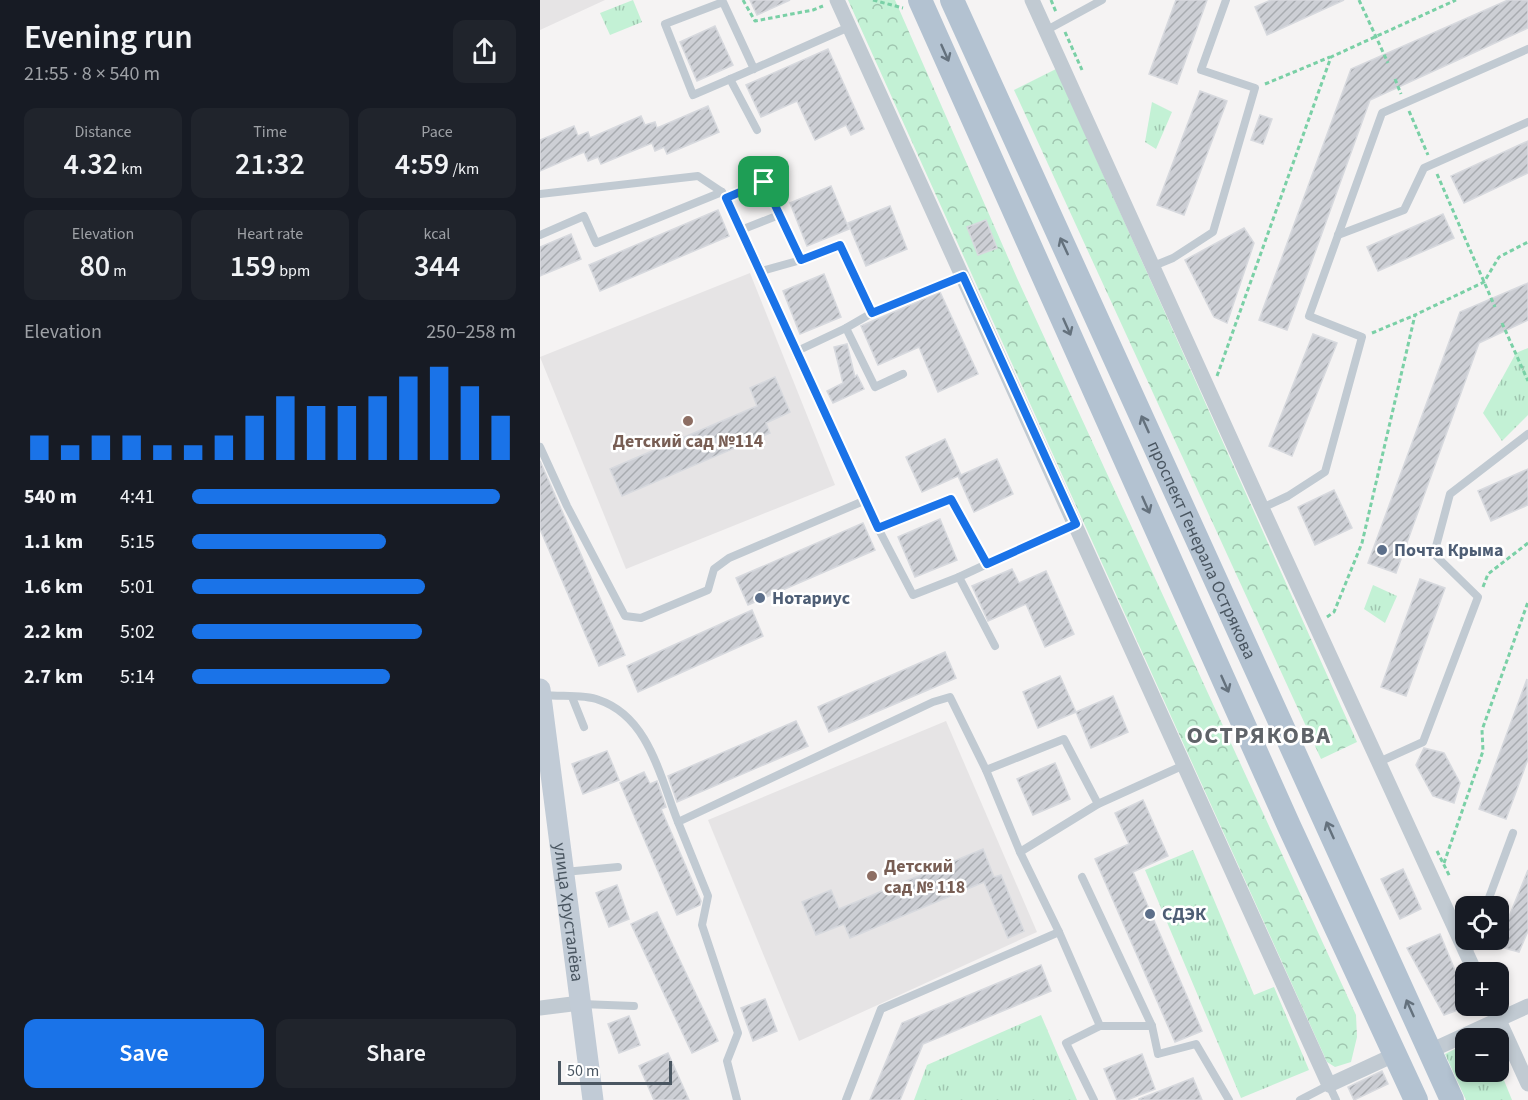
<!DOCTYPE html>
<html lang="en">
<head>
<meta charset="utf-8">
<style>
  :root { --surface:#171b24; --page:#20242c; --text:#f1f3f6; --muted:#9ea1a6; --accent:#1a73e8 }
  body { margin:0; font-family:"Source Sans 3",sans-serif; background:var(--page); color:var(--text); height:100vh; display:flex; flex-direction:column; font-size:22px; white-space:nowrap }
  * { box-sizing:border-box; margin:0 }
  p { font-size:20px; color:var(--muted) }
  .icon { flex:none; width:33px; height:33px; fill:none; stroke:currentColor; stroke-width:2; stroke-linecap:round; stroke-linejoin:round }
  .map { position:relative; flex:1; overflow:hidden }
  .sheet { display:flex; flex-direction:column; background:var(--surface); width:540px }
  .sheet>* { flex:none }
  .fabs { position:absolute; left:915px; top:896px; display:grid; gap:12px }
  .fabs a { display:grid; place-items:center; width:54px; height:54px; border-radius:12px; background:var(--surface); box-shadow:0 3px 9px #0003; font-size:30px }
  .scale { position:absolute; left:18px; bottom:15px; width:114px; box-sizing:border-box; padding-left:6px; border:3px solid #4a5661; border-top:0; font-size:16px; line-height:21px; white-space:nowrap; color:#4a5661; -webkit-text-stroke:4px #fff; paint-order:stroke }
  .pin { position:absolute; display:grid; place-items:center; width:51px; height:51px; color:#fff; margin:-26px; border-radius:12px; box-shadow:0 3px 9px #0006 }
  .round { display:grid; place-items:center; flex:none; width:63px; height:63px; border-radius:12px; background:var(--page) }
  .headline { display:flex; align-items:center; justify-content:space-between; height:102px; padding:0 24px }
  h1 { font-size:33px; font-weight:600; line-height:45px }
  .figures { display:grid; grid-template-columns:repeat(3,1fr); gap:9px; height:102px; padding:6px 24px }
  .figures div { display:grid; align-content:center; border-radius:12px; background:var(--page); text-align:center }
  .figures b { font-size:30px; font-weight:600 }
  .figures small { font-size:16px; font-weight:400 }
  .figures p { font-size:16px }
  .chart { height:168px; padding:12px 24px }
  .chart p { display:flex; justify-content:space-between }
  .chart svg { width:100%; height:108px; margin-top:6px; stroke:var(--accent); stroke-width:6 }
  .action { display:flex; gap:12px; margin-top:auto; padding:12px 24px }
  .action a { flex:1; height:69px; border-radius:12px; background:var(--accent); color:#fff; font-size:24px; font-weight:600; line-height:69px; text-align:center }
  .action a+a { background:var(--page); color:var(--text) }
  ul { padding:0 24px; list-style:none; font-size:20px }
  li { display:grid; grid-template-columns:96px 72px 1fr; align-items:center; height:45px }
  li i { height:15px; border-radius:8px; background:var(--accent) }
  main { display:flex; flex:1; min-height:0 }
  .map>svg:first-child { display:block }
  .education { fill:#e6e4e5 }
  .grass { fill:url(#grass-tufts) }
  .forest { fill:url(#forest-crowns) }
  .building { fill:url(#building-hatch); stroke:#d7d9de; stroke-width:1.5 }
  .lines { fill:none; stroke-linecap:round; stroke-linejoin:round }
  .path { stroke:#7ad0a6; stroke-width:3; stroke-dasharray:4.5 3; stroke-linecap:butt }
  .service { stroke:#c1cad2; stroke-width:8 }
  .minor { stroke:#c1cad2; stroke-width:15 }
  .secondary { stroke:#c1cbd6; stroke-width:21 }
  .primary { stroke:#b3c2d1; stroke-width:24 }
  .oneway { stroke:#64717d }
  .route-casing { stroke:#fff; stroke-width:12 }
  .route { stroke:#1a73e8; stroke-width:8 }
  .education-dot { fill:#8d6e63; stroke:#fff; stroke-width:2 }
  .service-dot { fill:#5c6f8a; stroke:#fff; stroke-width:2 }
  .labels { text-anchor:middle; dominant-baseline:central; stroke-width:5; stroke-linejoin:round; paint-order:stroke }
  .education-label { font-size:18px; font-weight:bold; fill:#785e54; stroke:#fff }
  .street-label { font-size:18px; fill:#4a5661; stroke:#fff }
  .service-label { font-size:18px; font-weight:bold; fill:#4e5e75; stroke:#fff; text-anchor:start }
  .district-label { font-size:24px; font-weight:bold; letter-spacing:1.5px; fill:#5f6368; stroke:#fff }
</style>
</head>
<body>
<main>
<section class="sheet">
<div class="headline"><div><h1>Evening run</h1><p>21:55 · 8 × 540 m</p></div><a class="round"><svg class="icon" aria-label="share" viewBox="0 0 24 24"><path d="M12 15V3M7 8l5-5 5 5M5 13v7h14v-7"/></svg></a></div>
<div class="figures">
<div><p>Distance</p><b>4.32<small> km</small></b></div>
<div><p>Time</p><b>21:32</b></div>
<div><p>Pace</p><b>4:59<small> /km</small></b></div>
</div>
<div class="figures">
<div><p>Elevation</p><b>80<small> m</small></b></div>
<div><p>Heart rate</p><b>159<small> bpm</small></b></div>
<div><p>kcal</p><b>344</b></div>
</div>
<div class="chart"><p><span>Elevation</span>250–258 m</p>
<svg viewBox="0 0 160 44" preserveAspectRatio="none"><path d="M5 44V34M15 44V38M25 44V34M35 44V34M45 44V38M55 44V38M65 44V34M75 44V26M85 44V18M95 44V22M105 44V22M115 44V18M125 44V10M135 44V6M145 44V14M155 44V26"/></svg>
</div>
<ul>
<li><b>540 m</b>4:41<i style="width:95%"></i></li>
<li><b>1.1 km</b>5:15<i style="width:60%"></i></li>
<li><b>1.6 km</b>5:01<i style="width:72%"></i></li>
<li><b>2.2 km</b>5:02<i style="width:71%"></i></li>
<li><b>2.7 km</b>5:14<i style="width:61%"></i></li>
</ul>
<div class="action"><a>Save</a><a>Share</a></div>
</section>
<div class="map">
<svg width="988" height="1100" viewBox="0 0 988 1100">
  <defs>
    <pattern id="grass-tufts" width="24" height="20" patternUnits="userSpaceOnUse" patternTransform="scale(1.5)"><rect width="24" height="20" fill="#c3f1d5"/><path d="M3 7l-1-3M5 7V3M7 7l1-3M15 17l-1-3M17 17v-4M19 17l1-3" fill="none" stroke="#a0c6b0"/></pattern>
    <pattern id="forest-crowns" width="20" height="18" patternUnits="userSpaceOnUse" patternTransform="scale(1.5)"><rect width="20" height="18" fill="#c3f1d5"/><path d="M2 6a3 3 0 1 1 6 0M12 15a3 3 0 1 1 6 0" fill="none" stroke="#a0c6b0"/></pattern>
    <pattern id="building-hatch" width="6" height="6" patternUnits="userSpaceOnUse" patternTransform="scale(1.5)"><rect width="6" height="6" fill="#cdcfd5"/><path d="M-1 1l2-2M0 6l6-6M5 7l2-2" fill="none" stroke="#a8abb0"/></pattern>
  </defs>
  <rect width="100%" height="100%" fill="#f5f3f3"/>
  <g class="education">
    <path d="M0,0H65L0,30Z"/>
    <path d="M210,273L295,485L86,569L0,357Z"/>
    <path d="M406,721L497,932L259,1041L168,820Z"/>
  </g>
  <g class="grass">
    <path d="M93,0L102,22L70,35L60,13Z"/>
    <path d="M612,102L632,112L616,149L605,142Z"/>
    <path d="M988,348V415L962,441L943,413L976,353Z"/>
    <path d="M833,585L857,596L845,623L824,609Z"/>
    <path d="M653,850L714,995L734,987L769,1070L701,1098L605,870Z"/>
    <path d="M501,1015L537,1100H374L387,1065Z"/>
    <path d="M925,1044L926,1071H958L959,1068L972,1100H926L905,1054Z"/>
  </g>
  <g class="forest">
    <path d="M308,0H355L477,278L816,1015L817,1037L811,1062L795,1067L787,1062Z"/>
    <path d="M516,69L817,742L781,759L474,90Z"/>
  </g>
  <g class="building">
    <path d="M210,0H250L217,15Z"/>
    <path d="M636,0H667L637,84L609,74Z"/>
    <path d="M731,0H804L727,35L715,7Z"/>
    <path d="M968,0H988V28L830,100L747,330L719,320L811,69Z"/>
    <path d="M175,26L193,65L157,81L140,42Z"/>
    <path d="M288,49L324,129L311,135L306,125L275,140L257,101L221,117L206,85Z"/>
    <path d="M660,91L687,101L644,215L617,205Z"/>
    <path d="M168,106L179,132L127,154L124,147L115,151L112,143L61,164L58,157L48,161L44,152L0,171V140L34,126L38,136L48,132L50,138L101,116L105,125L115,122L117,128Z"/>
    <path d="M720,115L732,119L723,144L711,140Z"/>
    <path d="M988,141V173L924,203L911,176Z"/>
    <path d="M291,186L309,229L267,246L250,203Z"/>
    <path d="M350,206L367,249L326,266L308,223Z"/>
    <path d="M178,210L189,236L60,291L49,265Z"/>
    <path d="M903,214L914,238L838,271L827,247Z"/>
    <path d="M446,220L457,248L438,255L427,227Z"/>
    <path d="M704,228L714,243L687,323L674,317L645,260Z"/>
    <path d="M31,234L41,259L0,276V247Z"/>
    <path d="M284,274L301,317L260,334L243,291Z"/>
    <path d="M988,283V320L939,343L856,573L828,563L920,312Z"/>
    <path d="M400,292L438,374L398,392L379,347L338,365L321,326Z"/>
    <path d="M773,334L797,343L752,456L729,446Z"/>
    <path d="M307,344L315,377L317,375L324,389L293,403L287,391L303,383L294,347Z"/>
    <path d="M235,377L250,412L226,423L230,433L82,496L70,469L217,406L210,388Z"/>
    <path d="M405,439L421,475L457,459L473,494L434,512L418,476L382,492L366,457Z"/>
    <path d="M0,461L85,655L59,666L0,529Z"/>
    <path d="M988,469V505L951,521L938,491Z"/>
    <path d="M794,490L812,528L775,545L758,507Z"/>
    <path d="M400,519L417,560L375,577L358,537Z"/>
    <path d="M323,523L335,550L208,605L196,578Z"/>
    <path d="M472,569L479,583L506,571L534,634L505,647L486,604L448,621L432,586Z"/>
    <path d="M880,579L905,588L866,696L841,687Z"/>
    <path d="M212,610L223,636L98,692L87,666Z"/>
    <path d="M405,652L416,678L289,732L278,707Z"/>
    <path d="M520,676L536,712L498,728L483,692Z"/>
    <path d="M987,679L988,759L966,819L939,809Z"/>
    <path d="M573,696L588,732L551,748L536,712Z"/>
    <path d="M256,721L268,746L137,802L128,776Z"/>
    <path d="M884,748L904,753L920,783L914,803L893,796L876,765Z"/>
    <path d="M67,751L79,780L43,794L32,764Z"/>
    <path d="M515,763L530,799L493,815L477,779Z"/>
    <path d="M104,772L110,784L117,781L126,807L121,809L161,901L160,905L137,915L80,783Z"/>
    <path d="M603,800L628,856L593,872L662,1031L635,1042L555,859L589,844L575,813Z"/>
    <path d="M443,849L454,877L461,875L484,931L468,938L444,882L310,938L304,924L276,935L262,902L291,890L299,909Z"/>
    <path d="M863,869L881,909L860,919L841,879Z"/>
    <path d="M988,870V931L979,952L957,946Z"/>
    <path d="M77,885L89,919L69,927L56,893Z"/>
    <path d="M117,912L178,1041L152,1053L91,924Z"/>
    <path d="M900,934L926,997V1005L929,1006L904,1015L867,948Z"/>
    <path d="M501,965L511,991L383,1044L360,1100H330L362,1023Z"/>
    <path d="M225,999L237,1031L213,1041L201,1008Z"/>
    <path d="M89,1016L100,1045L79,1053L68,1024Z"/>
    <path d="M128,1053L149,1100H114L99,1066Z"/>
    <path d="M602,1054L615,1089L587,1100H577L564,1069Z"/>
    <path d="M842,1071L848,1084L814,1100L808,1087Z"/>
    <path d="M653,1078L662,1100H599V1099Z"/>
  </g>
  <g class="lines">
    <g class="path">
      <path d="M203,0L215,21L273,10L283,6"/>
      <path d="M333,0L363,8"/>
      <path d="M511,0L516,12"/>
      <path d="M819,0L848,63"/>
      <path d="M525,32L542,70"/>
      <path d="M855,79L861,94"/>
      <path d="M725,84L790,57"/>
      <path d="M869,111L888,155"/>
      <path d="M897,174L955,307"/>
      <path d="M962,323L988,381"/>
      <path d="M832,333L875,315"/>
      <path d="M677,376L791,57L916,0"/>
      <path d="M943,587L948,574L988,543"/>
      <path d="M787,617L794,612L822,543L875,315L944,282L959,257L988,242"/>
      <path d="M897,851L910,877"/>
      <path d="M904,863L943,751L942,730L988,602"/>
    </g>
    <g class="service">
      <path d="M505,31L562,0"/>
      <path d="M214,69L183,2L125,24L153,95C205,73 257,50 309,27"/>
      <path d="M190,79L217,130"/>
      <path d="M0,194L158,176L182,192L186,199L222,271L255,352L306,328L332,313L423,276"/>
      <path d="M186,199L224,182L261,260L222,271"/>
      <path d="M201,230L239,215"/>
      <path d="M0,235L44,216L56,243L182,192"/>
      <path d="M798,235L864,210L884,168L988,122"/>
      <path d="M261,260L301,245L332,313"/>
      <path d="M611,267L633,258L673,232L715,88L661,70L686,0"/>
      <path d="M306,328L335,387L363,374"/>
      <path d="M255,352L338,528L411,499L447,564L536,523"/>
      <path d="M0,447L27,506L85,616L101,618L168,590L174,569L189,558L326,500"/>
      <path d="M722,508L748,496L785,472L822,337L769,316L842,113L988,49"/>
      <path d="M338,528L373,595L419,577"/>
      <path d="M447,564L419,577L455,646"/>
      <path d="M4,695C20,697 43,694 59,700C109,717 120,777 138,822L393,702L410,697L446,770L480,852L558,804L644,765"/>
      <path d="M32,697L44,727"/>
      <path d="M839,762L883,742L938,597L894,554L910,494L988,434"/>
      <path d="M446,770L524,739L558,804"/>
      <path d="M138,822L168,896L162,925L198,1033L187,1061L197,1100"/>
      <path d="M480,852L519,932L560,1026"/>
      <path d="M24,872L78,867"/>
      <path d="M542,877L612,1026L618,1054L656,1044L689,1100"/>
      <path d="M946,906L973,833"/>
      <path d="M928,954L933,939"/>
      <path d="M41,1004L94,1006"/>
      <path d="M306,1100L341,1009L519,932"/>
      <path d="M554,1100L526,1043L560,1026H612"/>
      <path d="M760,1100L789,1085L796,1100"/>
    </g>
    <g class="minor">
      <path d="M297,0L789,1085L854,1055"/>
      <path d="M492,0L722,508L935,972"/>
      <path d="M952,1005L988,1084"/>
      <path d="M0,1008L40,1003"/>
      <path d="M890,1051L988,1006"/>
    </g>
    <path class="secondary" id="s1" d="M0,689L53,1100"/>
    <g class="primary">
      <path d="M380,0L749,826L876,1100"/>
      <path id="s2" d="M412,0L912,1100"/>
    </g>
  </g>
  <defs><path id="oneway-shaft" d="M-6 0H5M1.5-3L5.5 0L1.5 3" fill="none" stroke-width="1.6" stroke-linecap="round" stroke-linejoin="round" transform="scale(1.5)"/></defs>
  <g class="oneway">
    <use href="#oneway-shaft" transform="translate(405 53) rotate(66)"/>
    <use href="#oneway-shaft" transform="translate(524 246) rotate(-115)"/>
    <use href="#oneway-shaft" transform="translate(527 327) rotate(66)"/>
    <use href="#oneway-shaft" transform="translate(605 424) rotate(-114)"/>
    <use href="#oneway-shaft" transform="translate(606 505) rotate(66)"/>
    <use href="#oneway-shaft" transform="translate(685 684) rotate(66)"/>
    <use href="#oneway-shaft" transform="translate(790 830) rotate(-114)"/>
    <use href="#oneway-shaft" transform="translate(870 1008) rotate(-114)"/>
  </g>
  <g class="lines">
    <defs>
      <path id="route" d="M224,182L261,260L300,245L332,313L423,276L536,524L447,564L411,499L338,528L186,198Z"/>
    </defs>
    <use href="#route" class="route-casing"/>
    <use href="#route" class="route"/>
  </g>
  <g class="education-dot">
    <circle cx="148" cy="421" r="6"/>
    <circle cx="332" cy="876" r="6"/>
  </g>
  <g class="service-dot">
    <circle cx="842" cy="550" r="6"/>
    <circle cx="220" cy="598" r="6"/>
    <circle cx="610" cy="914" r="6"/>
  </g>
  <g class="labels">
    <g class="education-label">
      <text x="148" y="441">Детский сад №114</text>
      <text x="344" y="866" text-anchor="start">Детский<tspan x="344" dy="21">сад № 118</tspan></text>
    </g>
    <g class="street-label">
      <text stroke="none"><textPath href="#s2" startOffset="604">проспект Генерала Острякова</textPath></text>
      <text stroke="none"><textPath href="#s1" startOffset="225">улица Хрусталёва</textPath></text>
    </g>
    <g class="service-label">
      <text x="854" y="550">Почта Крыма</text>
      <text x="232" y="598">Нотариус</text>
      <text x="622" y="914">СДЭК</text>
    </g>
    <g class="district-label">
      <text x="719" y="735">ОСТРЯКОВА</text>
    </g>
  </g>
</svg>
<div class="fabs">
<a><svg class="icon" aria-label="locate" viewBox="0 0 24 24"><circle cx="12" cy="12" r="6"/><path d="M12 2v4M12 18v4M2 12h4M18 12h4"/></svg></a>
<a>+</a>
<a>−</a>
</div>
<div class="scale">50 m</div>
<div class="pin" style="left:224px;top:182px;background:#1e9e55"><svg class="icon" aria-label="arrive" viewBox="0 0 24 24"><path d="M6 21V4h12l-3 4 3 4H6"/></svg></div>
</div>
</main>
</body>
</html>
